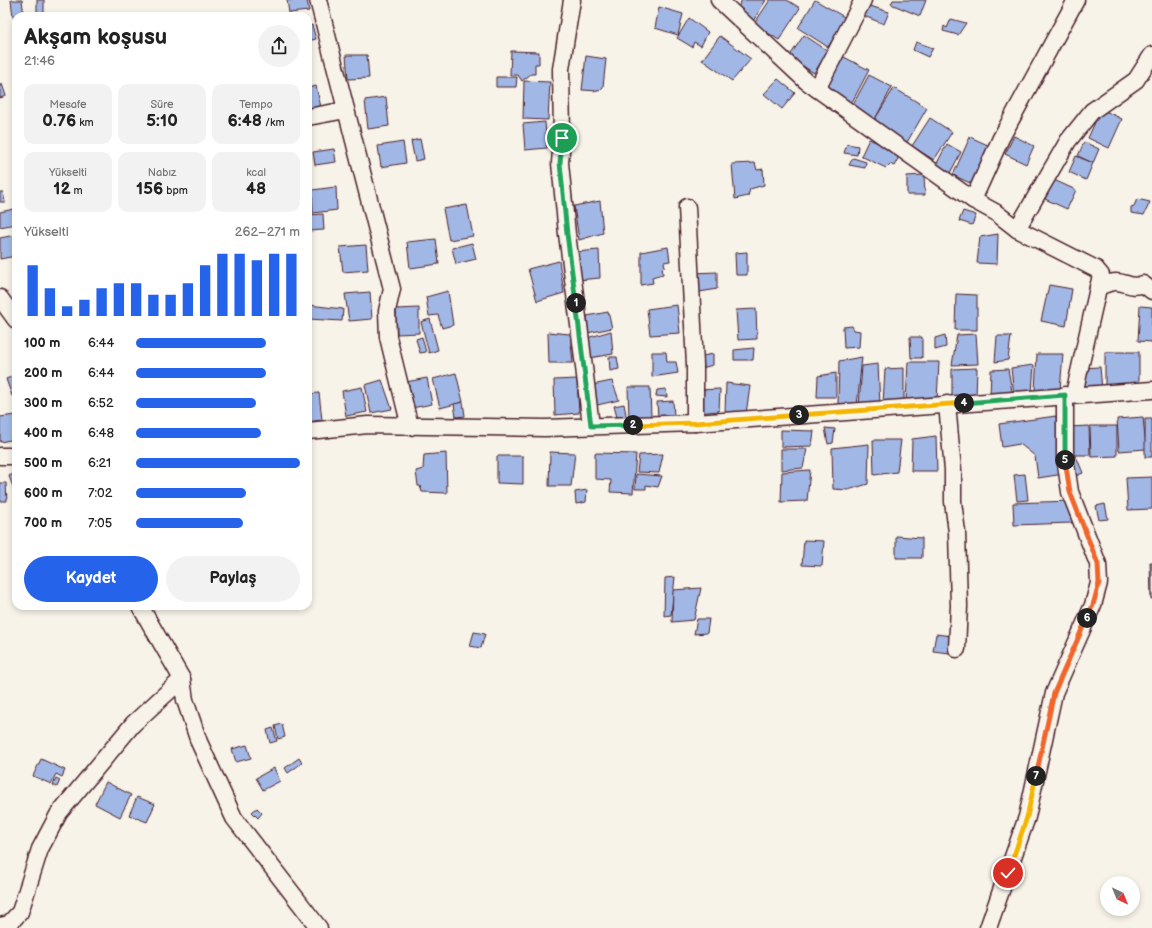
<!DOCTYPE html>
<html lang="tr">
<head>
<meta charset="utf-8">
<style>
  :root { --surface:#fff; --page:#f2f2f2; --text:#222; --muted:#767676; --accent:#2563eb }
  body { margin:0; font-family:"Balsamiq Sans",sans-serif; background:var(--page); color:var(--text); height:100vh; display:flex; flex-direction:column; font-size:15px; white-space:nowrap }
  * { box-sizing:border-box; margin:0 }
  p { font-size:13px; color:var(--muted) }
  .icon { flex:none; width:22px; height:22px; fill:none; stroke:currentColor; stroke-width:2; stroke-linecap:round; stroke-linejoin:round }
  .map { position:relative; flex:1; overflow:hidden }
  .side { position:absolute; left:12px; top:12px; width:300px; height:598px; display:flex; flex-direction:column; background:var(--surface); border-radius:12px; box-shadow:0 2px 6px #0003 }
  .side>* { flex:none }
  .needle { width:26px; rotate:137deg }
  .tools { position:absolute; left:1100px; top:876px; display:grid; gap:8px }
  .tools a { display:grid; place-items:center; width:40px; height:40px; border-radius:50%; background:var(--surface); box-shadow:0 2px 6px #0003; font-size:20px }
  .pin { position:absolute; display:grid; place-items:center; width:34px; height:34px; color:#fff; margin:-17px; border:2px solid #fff; border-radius:50%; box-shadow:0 1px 4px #0007 }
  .km { position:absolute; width:20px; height:20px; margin:-10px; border-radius:50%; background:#222; color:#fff; font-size:11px; line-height:20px; text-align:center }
  .round { display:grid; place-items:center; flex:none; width:42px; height:42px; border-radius:21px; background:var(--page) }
  .headline { display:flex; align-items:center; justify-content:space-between; height:68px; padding:0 12px }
  h1 { font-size:22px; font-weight:600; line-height:30px }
  .figures { display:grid; grid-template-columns:repeat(3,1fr); gap:6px; height:68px; padding:4px 12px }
  .figures div { display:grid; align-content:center; border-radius:10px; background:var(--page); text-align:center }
  .figures b { font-size:17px; font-weight:600 }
  .figures small { font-size:11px; font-weight:400 }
  .figures p { font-size:11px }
  .chart { height:112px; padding:8px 12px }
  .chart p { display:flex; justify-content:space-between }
  .chart svg { width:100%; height:72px; margin-top:4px; stroke:var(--accent); stroke-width:6 }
  .cta { display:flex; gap:8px; margin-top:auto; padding:8px 12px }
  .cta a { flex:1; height:46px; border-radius:24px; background:var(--accent); color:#fff; font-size:16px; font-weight:600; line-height:46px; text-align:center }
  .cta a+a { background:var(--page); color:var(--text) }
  ul { padding:0 12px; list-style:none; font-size:13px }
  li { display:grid; grid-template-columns:64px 48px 1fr; align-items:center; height:30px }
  li i { height:10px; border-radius:5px; background:var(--accent) }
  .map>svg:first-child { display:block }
  .building { fill:#a1b8e6; stroke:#4a1f2b }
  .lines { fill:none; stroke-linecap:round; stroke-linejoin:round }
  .minor-casing { stroke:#4a1f2b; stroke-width:19 }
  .minor { stroke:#f7f3e8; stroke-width:16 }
  .split-1-casing { stroke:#fff; stroke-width:8 }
  .split-2-casing { stroke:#fff; stroke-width:8 }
  .split-3-casing { stroke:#fff; stroke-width:8 }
  .split-4-casing { stroke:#fff; stroke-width:8 }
  .split-5-casing { stroke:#fff; stroke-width:8 }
  .split-6-casing { stroke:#fff; stroke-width:8 }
  .split-7-casing { stroke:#fff; stroke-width:8 }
  .split-8-casing { stroke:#fff; stroke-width:8 }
  .split-1 { stroke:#22a559; stroke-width:5 }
  .split-2 { stroke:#22a559; stroke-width:5 }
  .split-3 { stroke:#f5b400; stroke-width:5 }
  .split-4 { stroke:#f5b400; stroke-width:5 }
  .split-5 { stroke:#22a559; stroke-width:5 }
  .split-6 { stroke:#f0652b; stroke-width:5 }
  .split-7 { stroke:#f0652b; stroke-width:5 }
  .split-8 { stroke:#f5b400; stroke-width:5 }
</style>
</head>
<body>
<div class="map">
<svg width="1152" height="928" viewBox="0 0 1152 928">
  <rect width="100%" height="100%" fill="#f7f3e8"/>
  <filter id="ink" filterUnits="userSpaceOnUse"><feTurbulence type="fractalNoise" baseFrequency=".025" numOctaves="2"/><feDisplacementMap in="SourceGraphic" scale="8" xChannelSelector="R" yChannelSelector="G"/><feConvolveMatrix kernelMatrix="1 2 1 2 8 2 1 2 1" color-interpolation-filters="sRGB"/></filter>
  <g filter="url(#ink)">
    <g class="building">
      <path d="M11,0H22L24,16L13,17Z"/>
      <rect x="37" y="0" width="7" height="15"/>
      <path d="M287,0H307L309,11L289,13Z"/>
      <path d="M742,0H766L753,21L736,10Z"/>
      <path d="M770,0H787L800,8L779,40L754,24Z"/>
      <path d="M815,0L846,18L828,47L798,28Z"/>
      <path d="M893,0H926L920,16L891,4Z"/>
      <path d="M867,5L889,12L884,24L864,16Z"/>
      <path d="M659,7L683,14L678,35L655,28Z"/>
      <path d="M689,18L708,32L701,46L694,42L692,47L677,38Z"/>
      <path d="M951,19L966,23L958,35L943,31L944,26L947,28Z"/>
      <path d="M312,25L316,39L308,41V26Z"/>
      <path d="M804,35L828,51L814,73L789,57Z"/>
      <path d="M720,36L751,59L732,81L702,60Z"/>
      <path d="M916,42L933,48L928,57L913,50Z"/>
      <path d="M511,51L539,52V64H535V74H531L522,81L518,75H510Z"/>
      <path d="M346,55H367L369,78L348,79Z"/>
      <path d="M840,55L869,70L851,104L823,90Z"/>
      <path d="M586,56L606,59L603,87L599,91L582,90Z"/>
      <path d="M869,75L892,87L874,121L851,108Z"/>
      <path d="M496,77H517L516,87H496Z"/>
      <path d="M778,79L795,93L782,109L764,94Z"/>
      <path d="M524,81L550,82L548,120L523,119Z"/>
      <path d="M2,84L6,96L0,98V85Z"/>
      <path d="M316,86L321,107L308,110V88Z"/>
      <path d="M894,88L927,108L906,144L872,124Z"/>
      <path d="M386,97L389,126L368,129L365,100Z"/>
      <path d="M1101,109L1122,119L1109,148L1088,138Z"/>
      <path d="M930,118L952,132L934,160L912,146Z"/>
      <path d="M545,122L547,148L525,150L523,124Z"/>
      <path d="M1014,136L1034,146L1026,164L1005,154Z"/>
      <path d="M970,137L990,146L972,184L953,175Z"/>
      <path d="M420,139L424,159L415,161L411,141Z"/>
      <path d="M869,139L901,153L894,166L890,164L886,168L861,156Z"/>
      <path d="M403,142L406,163L381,167L378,146Z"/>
      <path d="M1084,142L1099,149L1093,163L1078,156Z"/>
      <path d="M847,144L858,146L857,155L844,153Z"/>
      <path d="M947,144L961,152L950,173L936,165Z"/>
      <path d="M334,149L336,162L315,165L313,152Z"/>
      <path d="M1076,156L1093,163L1086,180L1069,172Z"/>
      <path d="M853,158L866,162L865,168L849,165Z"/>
      <path d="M755,163L757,170L763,169L764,185L750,189L748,196L735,199L732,164Z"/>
      <path d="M924,175L925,195H907V176Z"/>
      <path d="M1054,180L1076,190L1067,209L1045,199Z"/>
      <path d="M336,187L337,210L313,213L312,190Z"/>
      <path d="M0,192H3L5,202H0Z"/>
      <path d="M1137,199L1150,202L1144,215L1131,213V207L1134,206Z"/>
      <path d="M600,201L603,233L579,240L574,206Z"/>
      <path d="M467,205L473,236L449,240L443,209Z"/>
      <path d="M14,209L16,224L0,227V212Z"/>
      <path d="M963,211L976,215L972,225L959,221Z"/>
      <path d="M323,214L324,230L308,231V215Z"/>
      <path d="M998,234L997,264L977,263L980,237Z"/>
      <path d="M15,235L16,256L0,259V238Z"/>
      <path d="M436,239L439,264L410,268L407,242Z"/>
      <path d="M472,243L476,259L456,264L452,248Z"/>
      <path d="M366,245L368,270L343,272L340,247Z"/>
      <path d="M668,247L670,261L664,262L665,267L662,268L663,274L652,277L653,283L641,285V252Z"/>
      <path d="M599,250L600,278L578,280L575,252Z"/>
      <path d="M747,252V275H736L735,253Z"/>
      <path d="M559,261L564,293L537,301L528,269Z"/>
      <path d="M717,272V289L694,293L693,273Z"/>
      <path d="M1049,285L1072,289L1066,326L1041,321Z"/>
      <path d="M448,291L453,325L442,328L438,315L429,316L426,297Z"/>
      <path d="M370,292L372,319L349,321L345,294Z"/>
      <path d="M956,294L977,295V330H955Z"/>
      <path d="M309,305L343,309L342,321L308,319Z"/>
      <path d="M677,305L680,333L650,335L647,309Z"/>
      <path d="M1140,306L1152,307V342L1138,341Z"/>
      <path d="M419,308V333L397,334L396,309Z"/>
      <path d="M756,309L757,339L738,340L736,310Z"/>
      <path d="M608,312L612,328L587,333V316Z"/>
      <path d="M430,319L438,350L429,353L421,322Z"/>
      <path d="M852,326L854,330L860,331L859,347L844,348L843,327Z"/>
      <path d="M611,331L613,354L589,358L587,338Z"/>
      <path d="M548,332L570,334L573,363H549Z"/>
      <path d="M976,334L978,364L952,365L957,335Z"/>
      <path d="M945,335L946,347L935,350V338Z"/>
      <path d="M997,336H1011L1008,360L995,362Z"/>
      <path d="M422,337L426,352L420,353L416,339Z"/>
      <path d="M910,337H922V358H911Z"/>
      <path d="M754,348L753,360H734V350Z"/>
      <path d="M652,352H666L667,362H676L678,373L652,377Z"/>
      <rect x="1105" y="352" width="34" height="37"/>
      <path d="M713,354V365L698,369L697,357Z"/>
      <path d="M1037,354H1063L1060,390H1035Z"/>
      <path d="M609,357H617L619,369L610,371Z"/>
      <path d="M862,357L857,406L847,407L846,404H838L839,361Z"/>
      <path d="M908,362H939L937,400L906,402Z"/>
      <path d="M878,364L880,405L859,406L862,366Z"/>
      <path d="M1034,365L1032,392L1014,395L1011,368Z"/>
      <path d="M1100,367L1102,390L1083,391L1082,368Z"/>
      <path d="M904,368V403L883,404L885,369Z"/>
      <path d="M977,368L976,398L952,401V369Z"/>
      <path d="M1008,369L1013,397L990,398L991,370Z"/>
      <path d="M456,373L463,402L440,408L433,379Z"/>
      <path d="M836,373V397H817L818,376Z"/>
      <path d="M16,375V395L12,396L6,379Z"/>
      <path d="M427,378L432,404L412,408L406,382Z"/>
      <path d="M577,379L579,413L555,415L554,380Z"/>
      <path d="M382,380L392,409L371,413L365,385Z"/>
      <path d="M612,381L619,400L593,406L592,385Z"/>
      <path d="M726,383L750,386L746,414L725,413Z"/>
      <path d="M362,387L367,412L346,416L342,391Z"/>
      <path d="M628,387H650L651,418L629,419Z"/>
      <path d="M666,389L667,397L656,396L657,390Z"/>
      <path d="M720,389L719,411L697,413L698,390Z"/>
      <path d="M319,393L322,420L308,422V394Z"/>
      <path d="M673,401L674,416L658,417L657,402Z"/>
      <path d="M463,402L465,416L456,417L454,404Z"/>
      <path d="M624,404L627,420L618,421L614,406Z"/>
      <path d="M16,415V439L0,442V417Z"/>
      <path d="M1056,416L1064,474L1038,478L1035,456L1020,444L1002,447L999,424Z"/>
      <path d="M1143,417L1146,449L1119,451L1117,419Z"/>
      <rect x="1145" y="419" width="7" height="38"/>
      <path d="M1089,426L1090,455H1069L1068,427Z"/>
      <path d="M1090,426H1117V456L1091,457Z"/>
      <path d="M825,428L835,429L833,443L828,444Z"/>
      <path d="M781,430L814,431L812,446L781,447Z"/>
      <path d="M936,436L937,471H911L912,439Z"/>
      <path d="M873,440H901L897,472L874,475Z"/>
      <path d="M869,444L868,484L848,490L833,489L832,448Z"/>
      <path d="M781,449H807L803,468L781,470Z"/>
      <path d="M550,452L575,453L571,486H549Z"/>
      <path d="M446,453L447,493L422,492L420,486H418L416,471L423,469L424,455Z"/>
      <path d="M595,453L636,454L633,493L610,492L611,480L595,479Z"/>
      <path d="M663,454L659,473L637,472L639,455Z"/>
      <path d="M497,456H523V484L497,483Z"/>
      <path d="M1076,456L1083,473L1073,477L1066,460Z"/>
      <path d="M810,470L807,501L781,502L782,472Z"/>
      <path d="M16,473V495L9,476Z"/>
      <path d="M636,474L662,476L658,487L646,485V489H635Z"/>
      <path d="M1025,474L1028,500L1017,501L1014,475Z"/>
      <path d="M1152,477V509L1128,510L1126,478Z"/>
      <path d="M0,483H6L7,501H0Z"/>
      <path d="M587,490L586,502L576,504L575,492Z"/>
      <path d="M1071,501L1072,523L1014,525L1013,503Z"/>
      <path d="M1105,504L1108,519L1099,520L1096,506Z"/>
      <path d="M896,536L922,538V558H896Z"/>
      <path d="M804,540L824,541L822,566L802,565Z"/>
      <path d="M1150,562H1152V599H1151Z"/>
      <path d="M675,577L671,615L664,616L665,578Z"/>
      <path d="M701,588L694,620L672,622L673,590Z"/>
      <path d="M697,619H709L707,633L694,634Z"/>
      <path d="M474,632L485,634L481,648L470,646Z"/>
      <path d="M936,634L951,636L949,653L933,651Z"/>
      <path d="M282,724L285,737L278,739L275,726Z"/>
      <path d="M273,728L277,741L270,743L267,730Z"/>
      <path d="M247,745L251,758L236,762L232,749Z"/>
      <path d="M299,758L302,763L288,773L285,768Z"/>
      <path d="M41,759L65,770L62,777L56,774L51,784L33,776Z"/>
      <path d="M274,768L280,781L263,790L256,778Z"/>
      <path d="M56,778L60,780L57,787L53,785Z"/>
      <path d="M106,782L131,795L120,817L95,804Z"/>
      <path d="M137,797L155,804L147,822L129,815Z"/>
      <path d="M257,808L262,813L258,818L252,812Z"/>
    </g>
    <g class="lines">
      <defs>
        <g id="minor">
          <path d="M318,0L392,289L387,311L388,337L410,427"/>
          <path d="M572,0L561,69L562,138L560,163L567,234L579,325L591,426"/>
          <path d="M719,0L806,81L973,200L995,212L1017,229L1096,269L1101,275L1074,394"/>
          <path d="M817,89L863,0"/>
          <path d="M308,117L346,110"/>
          <path d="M973,200L1001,138L1076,0"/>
          <path d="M687,207L695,365V423"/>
          <path d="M1017,229L1068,141L1092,111L1136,80L1152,55"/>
          <path d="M1098,287C1104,285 1109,282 1116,282C1127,282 1131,289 1143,284L1152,291"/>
          <path d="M0,298L16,320"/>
          <path d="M947,404L953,470V502L957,532L959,606L957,649"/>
          <path d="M308,431L368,425L545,428L695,423L1152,390"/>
          <path d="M0,456H16"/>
          <path d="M140,606L182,679L185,700L199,742L234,818L319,928"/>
          <path d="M0,926L9,924L20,912L40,849L59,813L133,724L182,679"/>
          <path d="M988,928L1027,817L1054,693L1093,605L1099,583L1098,564L1070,492L1065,457V395"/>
        </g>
      </defs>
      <use href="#minor" class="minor-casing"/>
      <use href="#minor" class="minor"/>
    </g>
  </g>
  <g class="lines" filter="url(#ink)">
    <defs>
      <path id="split-1" d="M562,138L560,163L567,234L576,303"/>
      <path id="split-2" d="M576,303L591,426L633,425"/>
      <path id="split-3" d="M633,425L695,423L799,415"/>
      <path id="split-4" d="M799,415L964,403"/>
      <path id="split-5" d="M964,403L1065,395V460"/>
      <path id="split-6" d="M1065,460L1070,492L1098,564L1099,583L1093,605L1087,618"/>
      <path id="split-7" d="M1036,776L1054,693L1087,618"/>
      <path id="split-8" d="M1008,873L1027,817L1036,776"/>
    </defs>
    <use href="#split-1" class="split-1-casing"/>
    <use href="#split-2" class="split-2-casing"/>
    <use href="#split-3" class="split-3-casing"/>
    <use href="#split-4" class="split-4-casing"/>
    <use href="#split-5" class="split-5-casing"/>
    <use href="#split-6" class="split-6-casing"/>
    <use href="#split-7" class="split-7-casing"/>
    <use href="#split-8" class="split-8-casing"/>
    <use href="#split-1" class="split-1"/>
    <use href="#split-2" class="split-2"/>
    <use href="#split-3" class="split-3"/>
    <use href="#split-4" class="split-4"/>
    <use href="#split-5" class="split-5"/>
    <use href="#split-6" class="split-6"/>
    <use href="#split-7" class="split-7"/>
    <use href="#split-8" class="split-8"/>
  </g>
</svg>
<div class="tools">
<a><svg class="needle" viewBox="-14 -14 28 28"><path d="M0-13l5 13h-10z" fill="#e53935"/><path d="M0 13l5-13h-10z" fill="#767676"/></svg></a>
</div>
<div class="pin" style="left:562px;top:138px;background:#1e9e55"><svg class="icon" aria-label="arrive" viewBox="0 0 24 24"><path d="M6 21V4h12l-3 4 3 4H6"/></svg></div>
<div class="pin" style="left:1008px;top:873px;background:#d93025"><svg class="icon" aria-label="check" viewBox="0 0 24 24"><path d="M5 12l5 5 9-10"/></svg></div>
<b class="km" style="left:576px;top:303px">1</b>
<b class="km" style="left:633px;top:425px">2</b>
<b class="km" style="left:799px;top:415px">3</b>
<b class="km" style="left:964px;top:403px">4</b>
<b class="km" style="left:1065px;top:460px">5</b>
<b class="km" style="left:1087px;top:618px">6</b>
<b class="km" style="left:1036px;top:776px">7</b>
<section class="side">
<div class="headline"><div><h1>Akşam koşusu</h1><p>21:46</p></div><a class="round"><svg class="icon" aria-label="share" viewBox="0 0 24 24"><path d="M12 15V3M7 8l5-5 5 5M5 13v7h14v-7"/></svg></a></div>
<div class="figures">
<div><p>Mesafe</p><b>0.76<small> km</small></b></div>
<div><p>Süre</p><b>5:10</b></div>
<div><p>Tempo</p><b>6:48<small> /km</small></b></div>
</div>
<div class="figures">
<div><p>Yükselti</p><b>12<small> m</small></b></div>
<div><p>Nabız</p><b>156<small> bpm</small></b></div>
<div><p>kcal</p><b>48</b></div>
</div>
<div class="chart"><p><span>Yükselti</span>262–271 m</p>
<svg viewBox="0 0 160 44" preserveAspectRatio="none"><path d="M5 44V13M15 44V27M25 44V38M35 44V34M45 44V27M55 44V24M65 44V24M75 44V31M85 44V31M95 44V24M105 44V13M115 44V6M125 44V6M135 44V10M145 44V6M155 44V6"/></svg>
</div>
<ul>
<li><b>100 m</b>6:44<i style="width:79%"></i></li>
<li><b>200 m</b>6:44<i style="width:79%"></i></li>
<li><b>300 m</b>6:52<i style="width:73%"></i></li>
<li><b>400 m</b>6:48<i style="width:76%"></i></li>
<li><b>500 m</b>6:21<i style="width:100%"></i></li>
<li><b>600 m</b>7:02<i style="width:67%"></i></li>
<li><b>700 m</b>7:05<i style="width:65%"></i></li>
</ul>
<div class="cta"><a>Kaydet</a><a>Paylaş</a></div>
</section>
</div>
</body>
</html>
